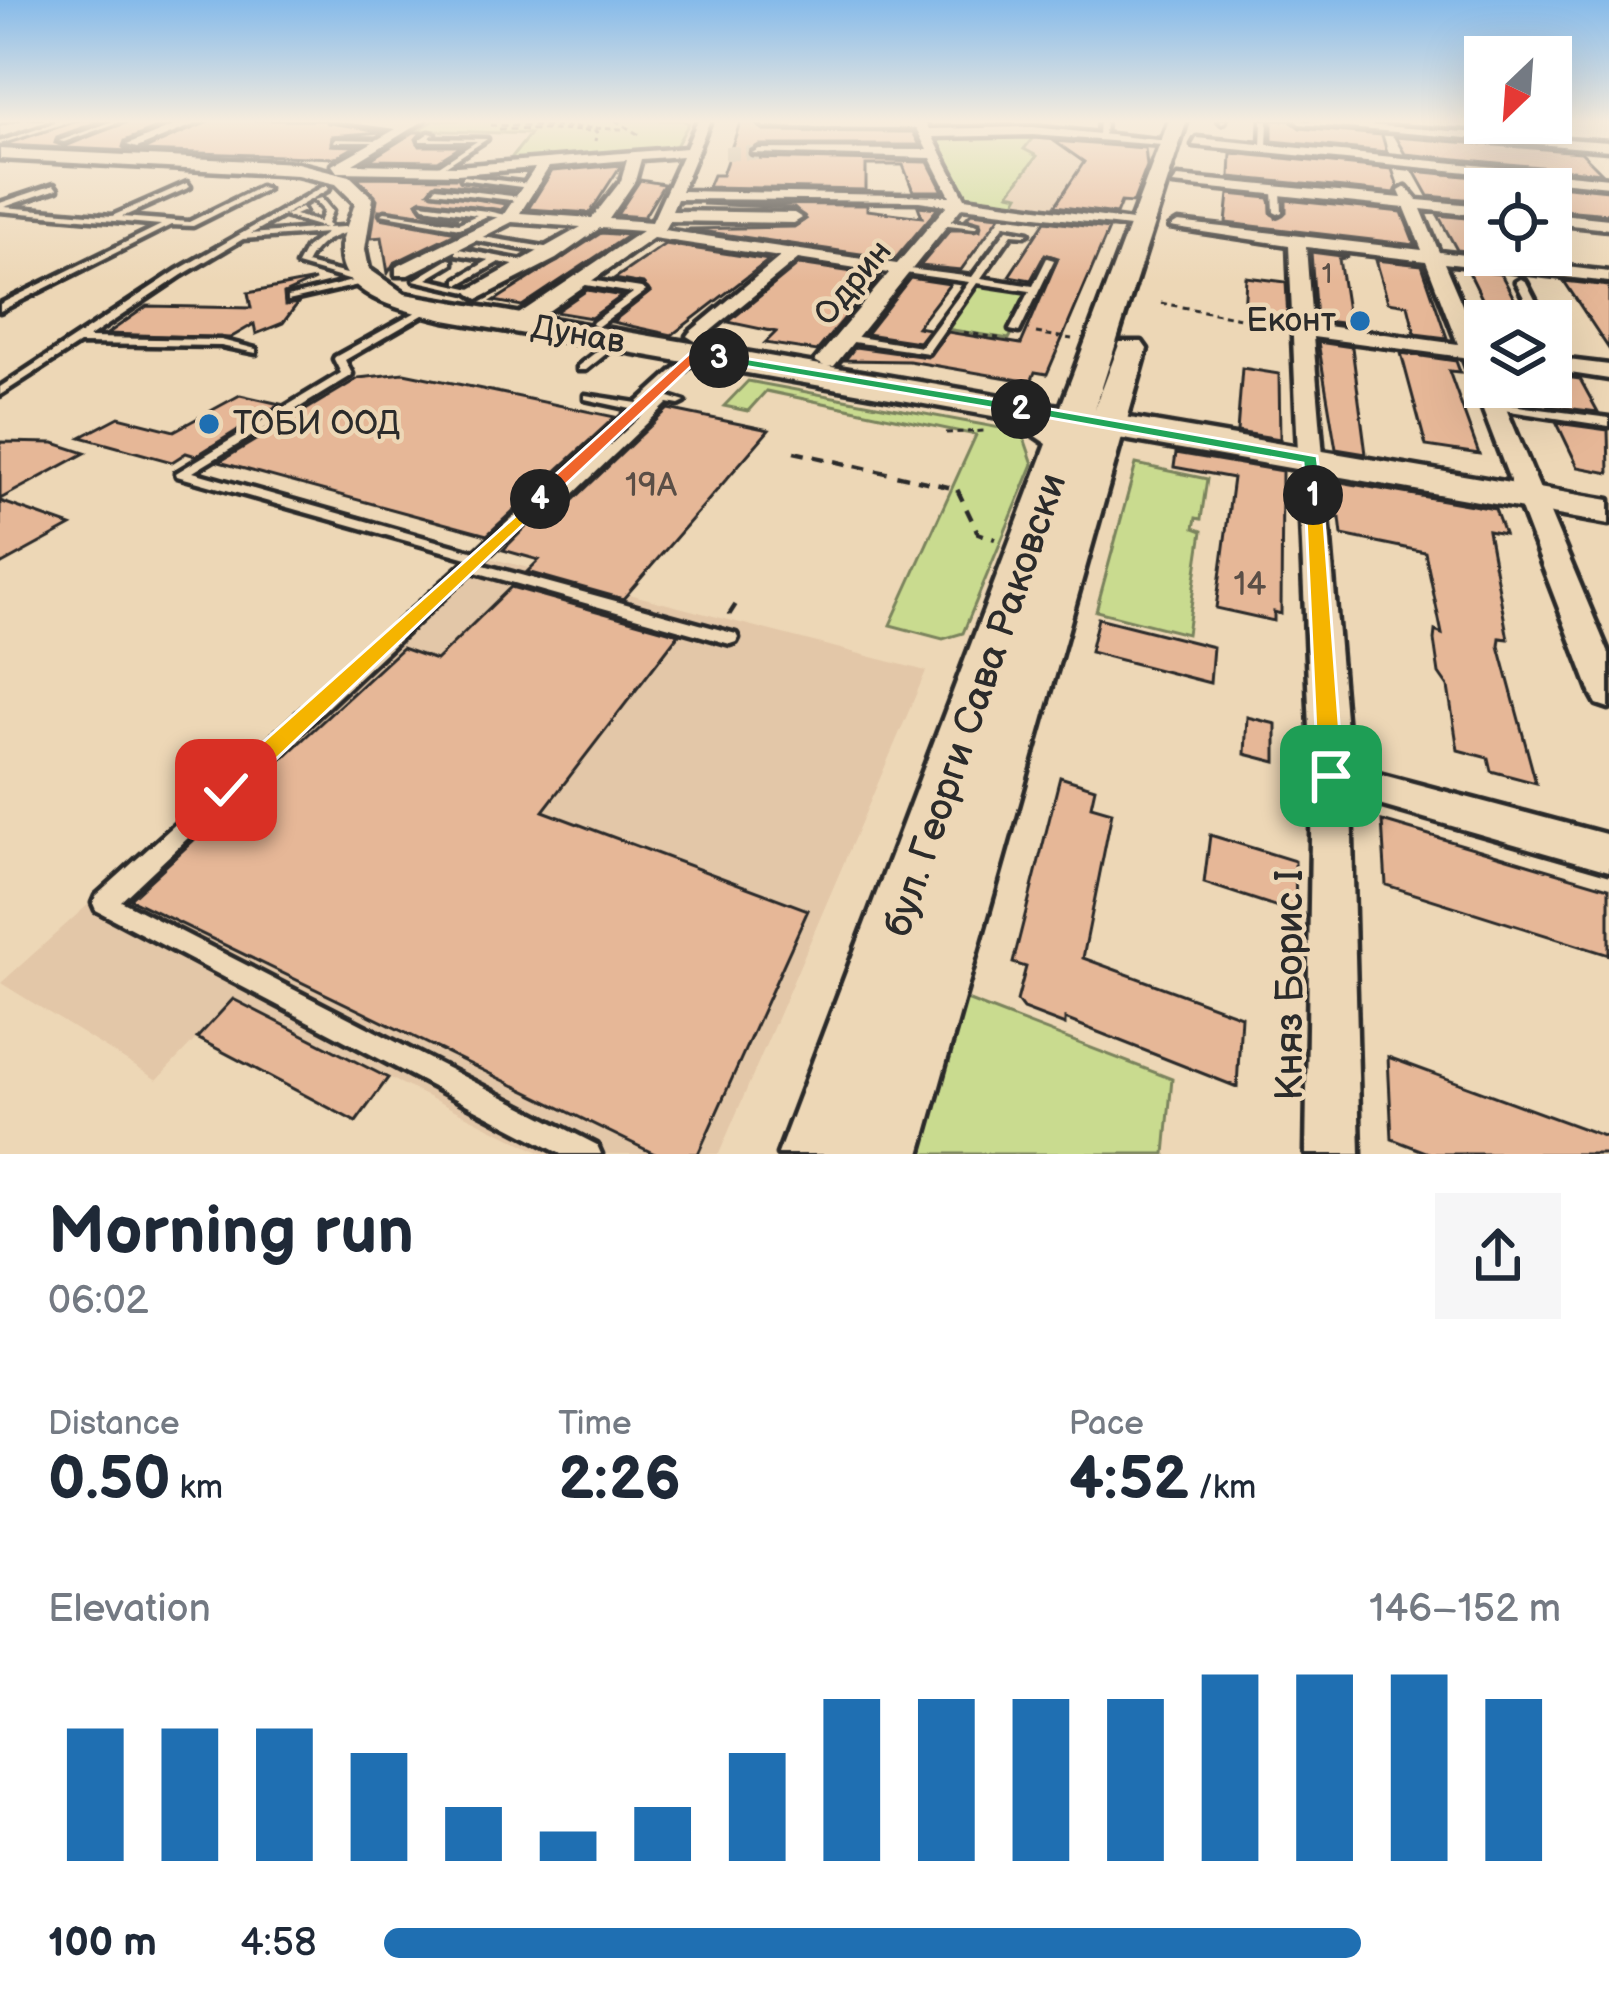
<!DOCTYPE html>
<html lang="en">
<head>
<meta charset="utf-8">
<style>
  :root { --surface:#fff; --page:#f6f6f7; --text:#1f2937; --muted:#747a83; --accent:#1f6fb2 }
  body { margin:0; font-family:"Balsamiq Sans",sans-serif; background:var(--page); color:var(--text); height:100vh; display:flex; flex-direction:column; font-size:45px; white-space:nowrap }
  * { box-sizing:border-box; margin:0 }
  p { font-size:39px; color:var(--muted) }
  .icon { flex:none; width:66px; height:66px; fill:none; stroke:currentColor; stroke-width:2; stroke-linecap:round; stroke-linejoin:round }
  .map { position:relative; height:1154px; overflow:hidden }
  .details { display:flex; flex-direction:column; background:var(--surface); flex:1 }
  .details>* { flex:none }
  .needle { width:78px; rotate:205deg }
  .tools { position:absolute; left:1464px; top:36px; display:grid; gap:24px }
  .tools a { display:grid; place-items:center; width:108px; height:108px; border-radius:0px; background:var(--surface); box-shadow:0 12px 48px #0002; font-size:60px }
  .pin { position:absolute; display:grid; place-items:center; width:102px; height:102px; color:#fff; margin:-51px; border-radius:24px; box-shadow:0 6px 18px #0006 }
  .km { position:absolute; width:60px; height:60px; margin:-30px; border-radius:50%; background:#222; color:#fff; font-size:33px; line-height:60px; text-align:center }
  .round { display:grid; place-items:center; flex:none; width:126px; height:126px; border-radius:0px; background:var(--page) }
  .head { display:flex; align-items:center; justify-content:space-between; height:204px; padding:0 48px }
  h1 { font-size:66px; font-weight:600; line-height:90px }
  .stats { display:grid; grid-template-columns:repeat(3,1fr); gap:18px; height:204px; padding:12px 48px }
  .stats div { display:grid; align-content:center }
  .stats b { font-size:60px; font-weight:600 }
  .stats small { font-size:33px; font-weight:400 }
  .stats p { font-size:33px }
  .chart { height:336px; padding:24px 48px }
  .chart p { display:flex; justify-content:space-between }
  .chart svg { width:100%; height:216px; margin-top:12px; stroke:var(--accent); stroke-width:6 }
  ul { padding:0 48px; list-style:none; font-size:39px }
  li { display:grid; grid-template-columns:192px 144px 1fr; align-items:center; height:90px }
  li i { height:30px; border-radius:15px; background:var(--accent) }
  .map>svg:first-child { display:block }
  .built { fill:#e3c7a8 }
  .green { fill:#c9db8f; stroke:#7a835d; stroke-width:3 }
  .building { fill:#e6b797; stroke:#2b2b2b; stroke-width:3 }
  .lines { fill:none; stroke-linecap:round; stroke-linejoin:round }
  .street-tunnel { stroke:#c6b59a; stroke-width:14; stroke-dasharray:14 6; stroke-linecap:butt }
  .lane-casing { stroke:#2b2b2b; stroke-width:9 }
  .street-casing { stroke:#2b2b2b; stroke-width:9 }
  .secondary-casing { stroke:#2b2b2b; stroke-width:9 }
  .primary-casing { stroke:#2b2b2b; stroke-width:9 }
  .path-far1 { stroke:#2b2b2b; stroke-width:3; stroke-dasharray:6 4.5; stroke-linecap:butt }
  .path { stroke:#2b2b2b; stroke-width:4.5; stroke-dasharray:12 9; stroke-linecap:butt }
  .lane { fill:#edd7b6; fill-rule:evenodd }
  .street { fill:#edd7b6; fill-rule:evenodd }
  .secondary { fill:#edd7b6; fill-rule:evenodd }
  .primary { fill:#edd7b6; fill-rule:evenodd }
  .split-1 { fill:#f5b400; stroke:#fff; stroke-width:3 }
  .split-2 { fill:#22a559; stroke:#fff; stroke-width:3 }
  .split-3 { fill:#22a559; stroke:#fff; stroke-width:3 }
  .split-4 { fill:#f0652b; stroke:#fff; stroke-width:3 }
  .split-5 { fill:#f5b400; stroke:#fff; stroke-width:3 }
  .poi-dot { fill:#1f6fb2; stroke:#edd7b6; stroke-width:4.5 }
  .labels { text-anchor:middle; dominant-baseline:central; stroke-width:9; stroke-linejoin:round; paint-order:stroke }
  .far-number-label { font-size:27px; fill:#5a4e46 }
  .far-street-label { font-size:33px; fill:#2b2b2b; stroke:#edd7b6 }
  .far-poi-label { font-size:33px; fill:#2b2b2b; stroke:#edd7b6; text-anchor:end }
  .number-label { font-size:33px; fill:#5a4e46 }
  .street-label { font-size:39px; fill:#2b2b2b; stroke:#edd7b6 }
</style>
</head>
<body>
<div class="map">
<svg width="1609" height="1154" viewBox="0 0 1609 1154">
  <rect width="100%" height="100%" fill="#edd7b6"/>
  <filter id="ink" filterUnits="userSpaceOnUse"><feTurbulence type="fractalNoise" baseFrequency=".00833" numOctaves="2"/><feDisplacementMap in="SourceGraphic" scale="24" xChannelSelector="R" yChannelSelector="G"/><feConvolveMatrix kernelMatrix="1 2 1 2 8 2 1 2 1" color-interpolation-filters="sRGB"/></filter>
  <g filter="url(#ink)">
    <g class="built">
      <path d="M1035,135L1154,145L1135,206L1123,205L1117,216L1014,204L1019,196L1008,194L1036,156L1023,150Z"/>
      <path d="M481,551L486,557L926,671L719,1154H543L233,1000L157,1080L1,983Z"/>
    </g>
    <g class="green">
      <path d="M435,120H682L689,123L676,146L509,161L530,134L418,130Z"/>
      <path d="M933,135H1035L1024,149L1037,156L1009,193L1019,195L1014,204L965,198Z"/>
      <path d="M974,280L1036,289L1009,339L940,328Z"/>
      <path d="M748,381L1022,432L1033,464L963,633L943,639L890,625L976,435L766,391L748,411L724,406Z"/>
      <path d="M1136,464L1207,479L1201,519L1196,518L1194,528L1202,531L1187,634L1096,611Z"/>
      <path d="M964,999L1172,1079L1165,1154H921Z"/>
    </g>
    <g class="building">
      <path d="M80,120H103L57,137L55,143L66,146L129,120H176L125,141L123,147L130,151L2,145Z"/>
      <path d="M209,120H325L382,132L332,136L331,145L356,146L335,158L141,151Z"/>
      <path d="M741,120H756L765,131L913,132L920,145H759L748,152L752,158L928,162L943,191H913L903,165H866V190L708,187L713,175H722Z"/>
      <path d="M1272,120H1290L1300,128L1382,135L1387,152L1272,141Z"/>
      <path d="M414,132H422L416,139L420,146H462L438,161L369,160Z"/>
      <path d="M1395,137L1581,152L1602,173L1405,154Z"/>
      <path d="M1054,141L1145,148L1147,166L1133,203L1121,202L1116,214L1055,206L1084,162Z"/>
      <path d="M1231,153L1392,169L1398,187L1395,193L1230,177Z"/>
      <path d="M621,165L590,213L528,209L552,171Z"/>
      <path d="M1414,171L1609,190V214L1551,209V189L1526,185L1485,181V201L1428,196Z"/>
      <path d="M357,177L458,178L514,191L437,183L429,191L505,204L502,210L422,199L417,202L423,211L458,218L379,210L380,218L457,232L394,263L388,273L382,237L371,238L377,199Z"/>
      <path d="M640,180L664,184L644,217L617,215Z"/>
      <path d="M1229,194L1269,198L1276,218L1286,212V200L1402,212L1415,245L1226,223Z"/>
      <path d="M702,204L867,205V210L922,217L918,206L938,208L895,259L688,229L794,227L806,219L794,208Z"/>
      <path d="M971,213L1000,216L961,270L920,266L950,230H980V222L966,218Z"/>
      <path d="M1438,215L1485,220V253L1457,250Z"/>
      <path d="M1045,221L1109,229L1047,374L1035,372L1031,382L909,361L845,360L855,347L927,357L948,332L1021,344L1058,258L1045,254L1031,280L1009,276Z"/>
      <path d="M601,233L629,235L522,306L494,301Z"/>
      <path d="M665,244L769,260L672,335L612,322L650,292L643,284L614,279Z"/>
      <path d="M1311,252L1349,257L1339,259L1349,324L1316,320Z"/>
      <path d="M1376,260L1422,265L1447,338L1415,334L1408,305L1388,302Z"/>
      <path d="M799,264L880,276L817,351L765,343L776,332L728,322Z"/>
      <path d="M1468,270L1501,274L1526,321H1493Z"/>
      <path d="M1246,277L1286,282L1288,320L1244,314Z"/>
      <path d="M910,278L950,284L917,327L929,329L919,342L866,334Z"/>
      <path d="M315,280L284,294L285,305L298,303L283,323L256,334L254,324L230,338L107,334L147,306L251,308L248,293Z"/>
      <path d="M1564,281L1609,286V349Z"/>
      <path d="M587,290L622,296L591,318L555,312Z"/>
      <path d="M1318,342L1352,347L1366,454L1336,449Z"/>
      <path d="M1401,353L1456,361L1460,372L1449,371L1479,454L1426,446Z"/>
      <path d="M1242,368L1279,374L1280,439L1237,432Z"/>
      <path d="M404,373L482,389L615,417L487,535L219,462L359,378Z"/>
      <path d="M1551,375L1580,379L1598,412L1549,406L1540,387H1551Z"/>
      <path d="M240,395L280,404L196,456L186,453L172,462L81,437L119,417L174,431Z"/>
      <path d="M668,409L769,430L623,599L527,572L539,560L503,550L549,504L567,506Z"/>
      <path d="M1557,423L1608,430L1609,473L1578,467Z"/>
      <path d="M0,442L54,443L85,453L0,499Z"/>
      <path d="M1176,453L1282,471L1281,614L1274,612V621L1216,608L1233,478L1174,467Z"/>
      <path d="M1329,480L1495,509L1504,534L1488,531L1508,639L1500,638L1499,646L1536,783L1491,771L1488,758L1458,750L1448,687L1439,674L1434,640L1435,631L1442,634L1425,552L1342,535L1340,518L1333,517Z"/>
      <path d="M0,501L71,526L0,565Z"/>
      <path d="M511,587L679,634L543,811L808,910L698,1154H655L130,899L402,648L436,660Z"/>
      <path d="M1098,618L1213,647L1210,683L1090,652Z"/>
      <path d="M1247,717L1276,724V762L1245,754Z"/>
      <path d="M1060,777L1095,788L1091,806L1112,812L1083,958L1241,1016L1237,1087L1065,1019V1025L1023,1009L1017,1001L1026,967L1013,963Z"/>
      <path d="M1382,821L1609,888V955L1386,885Z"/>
      <path d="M1210,835L1295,861L1296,913L1204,883Z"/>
      <path d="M233,999L388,1078L356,1122L197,1038Z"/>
      <path d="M1388,1057L1609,1138V1154H1431L1392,1139Z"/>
    </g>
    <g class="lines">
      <path class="street-tunnel" d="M725,153H759"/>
      <defs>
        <g id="lane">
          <path d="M116,120H125L64,142L59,141Z"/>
          <path d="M1099,120H1105L1104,135L1101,137L1098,135Z"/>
          <path d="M1219,120H1225V121L1222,123Z"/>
          <path d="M1262,120H1268L1267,147L1264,149L1261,147Z"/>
          <path d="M429,133L434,134L429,138L487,139L435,173L433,170L477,141H420V139Z"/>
          <path d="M336,139L381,140L384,142H334Z"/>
          <path d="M464,176L529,184L533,186L529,188L462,179Z"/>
          <path d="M187,183L190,187L122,217L189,222L260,187L267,189L193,226L171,225L0,311V304L161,225L0,211V203L54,185L57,189L4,207L112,216Z"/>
          <path d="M326,185L329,189L251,234L325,228L284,216L301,207L304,211L295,215L319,222L324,211L314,200L321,198L332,211L327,224L330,226L327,228L359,226L363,228C338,236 320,236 306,264L367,279V283L288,301V297L352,281L297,265L306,248L326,233L243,239L182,275L88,338L221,340L256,349V353L221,346L79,344L0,395V387L176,271Z"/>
          <path d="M436,187L520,197L524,199L520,201L433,191Z"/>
          <path d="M1277,189L1281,191L1282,212L1278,214L1274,212L1273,191Z"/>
          <path d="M421,203L487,211L514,217L510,219L487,216L460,228L381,214L385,212L459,223L477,215L424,207Z"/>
          <path d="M943,220L974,224L978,226L974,228L940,224V220Z"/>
          <path d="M1007,229L1029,233L1025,235L1012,234L981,278L1033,286L1047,258L1054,260L1019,332L1010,330L1030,291L977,283L928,353L846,341L841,338L846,335L921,347L969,282L905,273L902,272V268L972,277Z"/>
          <path d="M471,235L551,248L555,251L551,254L468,239V235Z"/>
          <path d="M459,249L528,262L532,265L528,268L499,262L460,284L457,283V279L489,260L456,254V250Z"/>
          <path d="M449,259L452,260V264L427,279L481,291V295L414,280Z"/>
          <path d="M583,279L641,288L646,291L597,327L592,324L593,322L633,293L580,284V280Z"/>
          <path d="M1521,279L1526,282L1546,321H1536L1516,282Z"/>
          <path d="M427,306L435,308L345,360L352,374L351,376L193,472L475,552L631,409L585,399V395L637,403L692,353L701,355L483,560L478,561L177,476L176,473L341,373L334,359L335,357Z"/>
          <path d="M1551,336L1556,339L1570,365L1569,367L1560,365L1551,349Z"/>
          <path d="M613,339L622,341L586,370H578V366Z"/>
          <path d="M666,396L685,402L679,405L668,403L564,503H554L552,500L554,497L662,397Z"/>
          <path d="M1494,403L1609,418V426L1490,408L1488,406Z"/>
          <path d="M469,561L736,634L738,638L736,642L730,644L472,571L121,901L597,1145L601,1154H561L96,910L93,903L96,896L464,563Z"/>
        </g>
        <g id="street">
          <path d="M188,120H205L137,148L127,145Z"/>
          <path d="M329,120H425L353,164L457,166L686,148L698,120H710L681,191L950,196L931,158L752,153L759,149L927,150L916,128L765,127L759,123L763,120H924L929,129L1033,127L1168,141L1162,145L1033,135L933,137L965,198L1146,223L1138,228L962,207L834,366L826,367L815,361L889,273L798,259L697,342L687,336L690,332L780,257L653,238L524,328H510V320L642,231L600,228L556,259L478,299L469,293L471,289L581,227L512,222L408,275H396V267L504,214L535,168L457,174L337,172L332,165L396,129ZM682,156L652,222L609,219L635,181L641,159ZM627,160L621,181L592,218L520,213L549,167ZM677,199L919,201L947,205L897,264L664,230L669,221L794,223L802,218L794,213L672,211Z"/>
          <path d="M1294,120L1609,142V150L1300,124Z"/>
          <path d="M1197,138L1609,178V186L1193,145Z"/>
          <path d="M1178,177L1402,198L1399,191L1406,187L1417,200L1485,206V216L1421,209L1439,252L1609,272V282L1444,263L1480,347L1485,348V387H1497L1609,654V708L1597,704L1592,695L1463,357L1313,337L1349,766L1609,835V871L1351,797L1360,1154H1306L1312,776L1289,245L1170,227L1178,222L1422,250L1405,208L1173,184ZM1306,247L1426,261L1458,344L1312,324Z"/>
          <path d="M1551,213L1609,219V229L1551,223Z"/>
          <path d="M1551,358L1609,365V379L1551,370Z"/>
        </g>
        <g id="secondary">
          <path d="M24,120H50L0,137V127Z"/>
          <path d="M0,149L297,163L350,176L373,198L365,249L369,269L405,294L1609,500V524L445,320C409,311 339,299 341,250C342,235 351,217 355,203L336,184L297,175L0,159Z"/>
        </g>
        <path id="primary" d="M1169,120H1187L1095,409L1120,342H1142L1147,349L920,1154H778L1047,444L993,407L1010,397L1057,417Z"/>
      </defs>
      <use href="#lane" class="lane-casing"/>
      <use href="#street" class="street-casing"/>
      <use href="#secondary" class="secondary-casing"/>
      <use href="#primary" class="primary-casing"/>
      <g class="path-far1">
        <path d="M615,120L641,136"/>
        <path d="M490,125L622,129"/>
        <path d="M499,129L597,131L595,141"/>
        <path d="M1161,303L1277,325"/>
        <path d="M963,332L999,338"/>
        <path d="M1036,333L1072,339"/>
        <path d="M946,433L985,431"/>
      </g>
      <g class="path">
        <path d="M794,452L957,489L978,533L995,539"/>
        <path d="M729,615L738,601"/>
      </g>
      <use href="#lane" class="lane"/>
      <use href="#street" class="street"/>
      <use href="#secondary" class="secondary"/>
      <use href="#primary" class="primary"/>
    </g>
  </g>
  <linearGradient id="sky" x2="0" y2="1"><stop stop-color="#85baea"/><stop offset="0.43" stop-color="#f7edde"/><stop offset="1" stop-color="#f7edde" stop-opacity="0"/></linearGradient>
  <rect width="1609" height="282" fill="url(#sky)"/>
  <path class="split-1" d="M1313,490L1322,495L1343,776L1331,786L1318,776L1305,495Z"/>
  <path class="split-2" d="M1021,404L1317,456L1322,495L1313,500L1305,495L1303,463L1016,412Z"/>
  <path class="split-3" d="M719,354L1021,404L1029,409L1021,413L714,361Z"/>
  <path class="split-4" d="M691,352L726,358L699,359L546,503H533V495Z"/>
  <path class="split-5" d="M540,494L546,495V503L235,798H217V783Z"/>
  <g class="poi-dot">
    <circle cx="1360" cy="321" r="12"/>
    <circle cx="209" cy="424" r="12"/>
  </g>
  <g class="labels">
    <g class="far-number-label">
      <text x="1327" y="275">1</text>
    </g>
    <g class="far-street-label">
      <text transform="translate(853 283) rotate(-50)">Одрин</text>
      <text transform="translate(578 335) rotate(10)">Дунав</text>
    </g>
    <g class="far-poi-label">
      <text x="1336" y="321">Еконт</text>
      <text x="233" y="424" text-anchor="start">ТОБИ ООД</text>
    </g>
    <g class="number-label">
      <text x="651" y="486">19А</text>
      <text x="1250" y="585">14</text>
    </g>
    <g class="street-label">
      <text transform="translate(976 705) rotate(-71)">бул. Георги Сава Раковски</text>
      <text transform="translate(1290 985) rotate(-90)">Княз Борис I</text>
    </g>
  </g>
</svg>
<div class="tools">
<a><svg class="needle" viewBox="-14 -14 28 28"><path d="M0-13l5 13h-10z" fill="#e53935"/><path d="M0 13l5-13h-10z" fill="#747a83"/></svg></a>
<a><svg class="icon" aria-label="locate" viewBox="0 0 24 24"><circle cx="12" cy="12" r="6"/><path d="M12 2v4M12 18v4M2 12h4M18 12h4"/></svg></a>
<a><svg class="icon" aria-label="layers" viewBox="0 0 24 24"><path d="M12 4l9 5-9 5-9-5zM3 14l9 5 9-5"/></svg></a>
</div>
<div class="pin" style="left:1331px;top:776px;background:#1e9e55"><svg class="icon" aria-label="arrive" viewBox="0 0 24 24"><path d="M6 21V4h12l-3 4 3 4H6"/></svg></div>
<div class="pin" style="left:226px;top:790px;background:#d93025"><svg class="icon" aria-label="check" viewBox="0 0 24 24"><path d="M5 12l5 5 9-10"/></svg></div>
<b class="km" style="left:1313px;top:495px">1</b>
<b class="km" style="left:1021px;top:409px">2</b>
<b class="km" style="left:719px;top:358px">3</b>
<b class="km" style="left:540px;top:499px">4</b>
</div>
<section class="details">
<div class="head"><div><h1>Morning run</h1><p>06:02</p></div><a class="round"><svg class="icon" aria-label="share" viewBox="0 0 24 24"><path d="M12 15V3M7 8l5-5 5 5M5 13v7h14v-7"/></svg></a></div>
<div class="stats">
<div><p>Distance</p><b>0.50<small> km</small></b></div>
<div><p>Time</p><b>2:26</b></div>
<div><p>Pace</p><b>4:52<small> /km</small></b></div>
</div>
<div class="chart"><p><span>Elevation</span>146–152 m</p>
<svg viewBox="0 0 160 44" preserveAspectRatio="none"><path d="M5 44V17M15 44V17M25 44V17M35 44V22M45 44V33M55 44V38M65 44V33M75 44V22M85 44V11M95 44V11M105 44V11M115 44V11M125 44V6M135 44V6M145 44V6M155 44V11"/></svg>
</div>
<ul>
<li><b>100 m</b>4:58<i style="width:83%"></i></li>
</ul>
</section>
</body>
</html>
